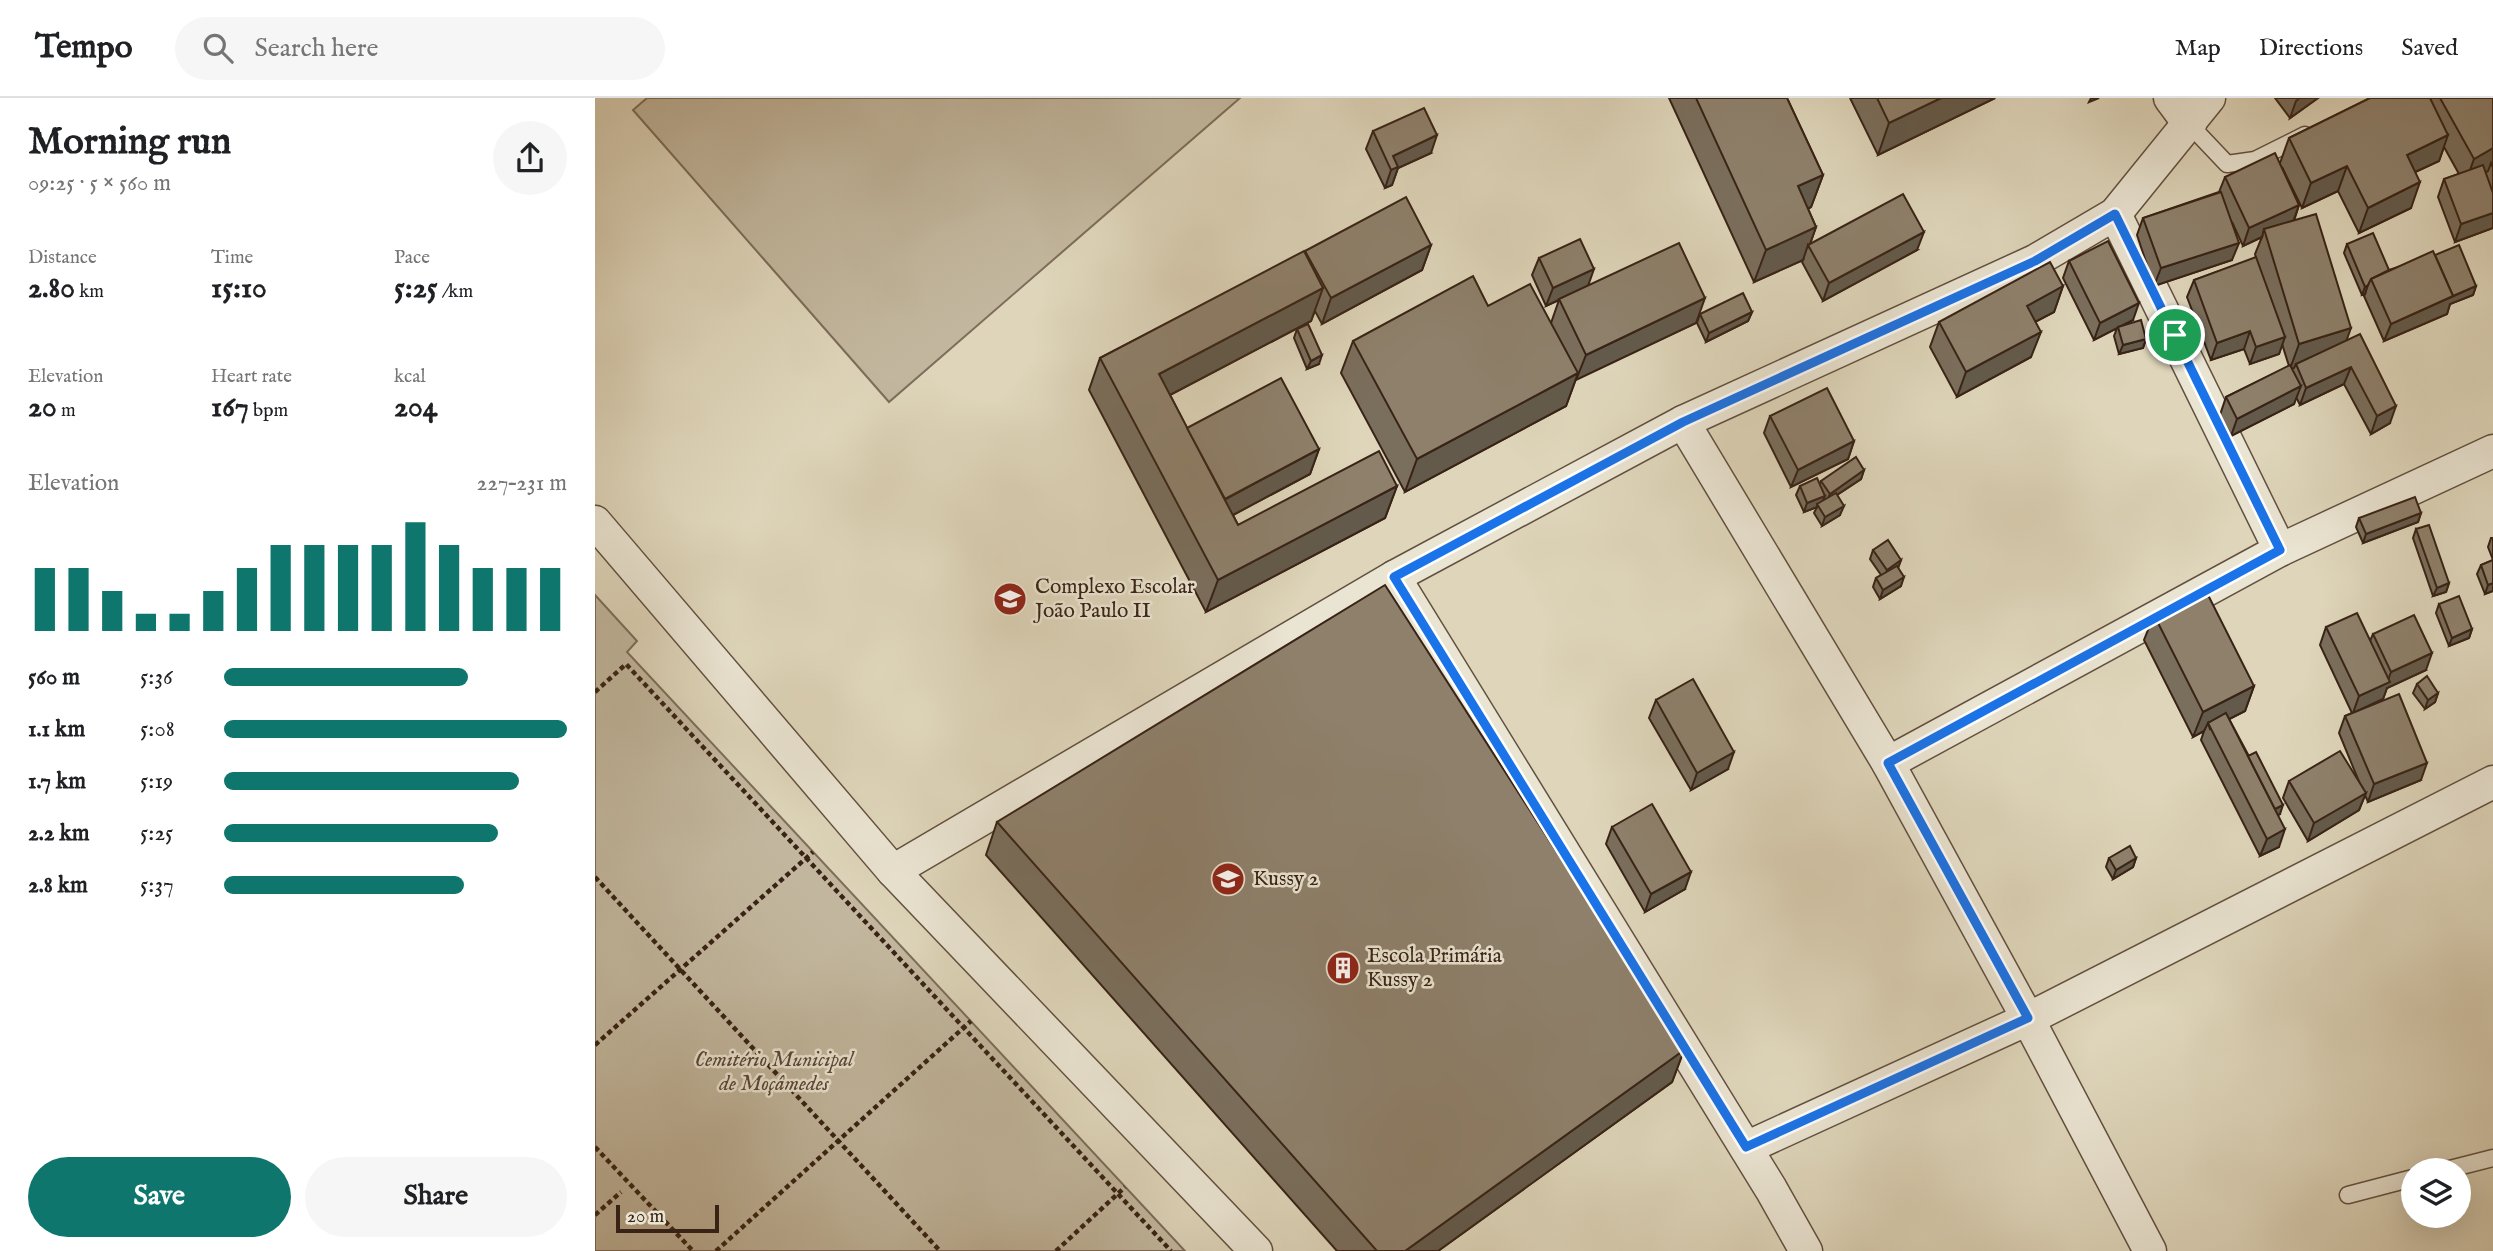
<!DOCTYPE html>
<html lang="en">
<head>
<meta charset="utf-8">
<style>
  :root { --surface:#fff; --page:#f6f6f6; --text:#202124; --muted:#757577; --line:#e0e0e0; --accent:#0f766e }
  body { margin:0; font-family:"IM FELL English",serif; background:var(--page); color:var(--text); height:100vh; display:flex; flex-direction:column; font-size:26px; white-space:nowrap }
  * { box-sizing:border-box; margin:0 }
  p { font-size:23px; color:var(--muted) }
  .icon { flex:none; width:38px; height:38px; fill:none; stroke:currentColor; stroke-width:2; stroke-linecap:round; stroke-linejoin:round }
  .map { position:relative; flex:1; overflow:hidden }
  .panel { display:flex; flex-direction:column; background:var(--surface); width:595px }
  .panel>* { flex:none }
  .buttons { position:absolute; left:1806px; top:1060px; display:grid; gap:14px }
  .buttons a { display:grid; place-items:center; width:70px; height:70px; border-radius:50%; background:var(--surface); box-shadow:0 7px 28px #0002; font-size:35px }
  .scale { position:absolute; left:21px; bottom:18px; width:103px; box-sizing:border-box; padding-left:7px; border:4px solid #382316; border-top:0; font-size:19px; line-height:24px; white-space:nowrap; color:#382316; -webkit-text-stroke:5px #eae4d2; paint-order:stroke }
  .pin { position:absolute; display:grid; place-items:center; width:60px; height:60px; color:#fff; margin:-30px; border:4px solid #fff; border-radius:50%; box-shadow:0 2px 7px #0007 }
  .round { display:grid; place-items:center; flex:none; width:74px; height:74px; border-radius:37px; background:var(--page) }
  .head { display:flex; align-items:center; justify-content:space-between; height:119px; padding:0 28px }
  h1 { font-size:38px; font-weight:700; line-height:52px }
  .metrics { display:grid; grid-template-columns:repeat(3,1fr); gap:10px; height:119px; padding:7px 28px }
  .metrics div { display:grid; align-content:center }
  .metrics b { font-size:30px; font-weight:700 }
  .metrics small { font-size:19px; font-weight:400 }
  .metrics p { font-size:19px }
  .chart { height:196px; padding:14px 28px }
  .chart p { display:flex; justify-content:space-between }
  .chart svg { width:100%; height:126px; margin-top:7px; stroke:var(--accent); stroke-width:6 }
  .cta { display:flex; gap:14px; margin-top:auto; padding:14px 28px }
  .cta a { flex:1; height:80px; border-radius:42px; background:var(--accent); color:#fff; font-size:28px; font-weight:700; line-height:80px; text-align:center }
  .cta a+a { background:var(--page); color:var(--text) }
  ul { padding:0 28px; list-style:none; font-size:23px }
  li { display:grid; grid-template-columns:112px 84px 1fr; align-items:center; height:52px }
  li i { height:18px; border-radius:9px; background:var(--accent) }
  header { display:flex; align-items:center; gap:42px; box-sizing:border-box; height:98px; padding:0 35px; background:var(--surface); border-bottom:2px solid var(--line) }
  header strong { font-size:33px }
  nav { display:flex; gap:38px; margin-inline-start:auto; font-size:24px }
  .search { width:490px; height:63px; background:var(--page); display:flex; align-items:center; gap:18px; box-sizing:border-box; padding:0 24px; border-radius:38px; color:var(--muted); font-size:26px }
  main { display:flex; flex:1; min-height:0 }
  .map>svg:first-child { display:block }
  .green { fill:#c2b79e; stroke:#7d6d5a; stroke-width:2 }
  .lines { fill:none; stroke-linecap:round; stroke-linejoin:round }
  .lane-casing { stroke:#62503f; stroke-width:19 }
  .street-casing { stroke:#62503f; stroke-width:35 }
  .path { stroke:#382316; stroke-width:4.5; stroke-dasharray:5 3.5; stroke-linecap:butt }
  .lane { stroke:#eae4d2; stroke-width:16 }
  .street { stroke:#eae4d2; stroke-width:32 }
  .wall { fill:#7a6e5c; stroke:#382316; stroke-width:2 }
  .shaded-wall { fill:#635a4b; stroke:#382316; stroke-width:2 }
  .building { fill:#8e806b; stroke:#382316; stroke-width:2 }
  .route-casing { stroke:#fff; stroke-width:14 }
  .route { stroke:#1a73e8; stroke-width:9 }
  .labels { text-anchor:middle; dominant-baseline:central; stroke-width:5; stroke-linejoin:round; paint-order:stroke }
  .poi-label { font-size:21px; fill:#382316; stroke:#eae4d2; text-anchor:start }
  .park-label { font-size:21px; font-style:italic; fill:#5a4838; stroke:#eae4d2 }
</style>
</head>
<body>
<header>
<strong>Tempo</strong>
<div class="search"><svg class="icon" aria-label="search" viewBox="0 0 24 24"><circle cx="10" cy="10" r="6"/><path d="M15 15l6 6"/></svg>Search here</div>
<nav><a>Map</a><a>Directions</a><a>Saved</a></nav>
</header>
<main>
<section class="panel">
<div class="head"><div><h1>Morning run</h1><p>09:25 · 5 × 560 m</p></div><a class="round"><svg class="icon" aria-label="share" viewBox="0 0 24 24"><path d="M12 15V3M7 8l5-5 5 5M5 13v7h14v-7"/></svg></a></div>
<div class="metrics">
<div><p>Distance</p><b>2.80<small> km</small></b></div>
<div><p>Time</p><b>15:10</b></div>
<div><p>Pace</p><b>5:25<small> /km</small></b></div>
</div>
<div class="metrics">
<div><p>Elevation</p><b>20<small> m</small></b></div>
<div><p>Heart rate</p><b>167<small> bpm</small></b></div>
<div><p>kcal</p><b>204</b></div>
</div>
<div class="chart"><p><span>Elevation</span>227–231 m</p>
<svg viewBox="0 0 160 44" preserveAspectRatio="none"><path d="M5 44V22M15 44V22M25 44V30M35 44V38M45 44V38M55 44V30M65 44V22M75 44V14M85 44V14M95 44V14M105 44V14M115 44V6M125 44V14M135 44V22M145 44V22M155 44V22"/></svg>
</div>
<ul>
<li><b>560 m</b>5:36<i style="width:71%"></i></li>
<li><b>1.1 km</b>5:08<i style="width:100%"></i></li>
<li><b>1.7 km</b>5:19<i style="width:86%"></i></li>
<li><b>2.2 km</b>5:25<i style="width:80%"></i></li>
<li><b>2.8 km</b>5:37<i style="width:70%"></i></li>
</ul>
<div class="cta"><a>Save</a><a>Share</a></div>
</section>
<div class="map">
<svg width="1898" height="1153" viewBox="0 0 1898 1153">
  <rect width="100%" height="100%" fill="#ded5ba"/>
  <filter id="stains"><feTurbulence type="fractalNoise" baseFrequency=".00286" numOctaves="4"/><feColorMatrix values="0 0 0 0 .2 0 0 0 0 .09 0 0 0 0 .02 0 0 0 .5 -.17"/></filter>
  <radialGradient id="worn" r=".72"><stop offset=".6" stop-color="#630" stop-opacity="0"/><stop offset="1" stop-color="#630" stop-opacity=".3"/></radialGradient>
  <g class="green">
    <path d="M52,0H645L294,304L38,12Z"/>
    <path d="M0,497L42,543L32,554L590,1153H0Z"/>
  </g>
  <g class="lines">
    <defs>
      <g id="lane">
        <path d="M1595,27L1632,66L1660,62L1710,37"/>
        <path d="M1847,1073L1898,1060"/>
        <path d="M1753,1097L1818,1080"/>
      </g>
      <g id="street">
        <path d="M1575,0L1595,27"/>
        <path d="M1520,116L1685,452"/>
        <path d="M1088,324L1293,665L1433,921L1555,1153"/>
        <path d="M0,424L298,773L661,1153"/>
        <path d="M799,479L1176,1091L1211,1153"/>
        <path d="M1293,665L1685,452L1898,353"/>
        <path d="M298,773L799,479L1088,324L1440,163L1520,116L1614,0"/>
        <path d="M1151,1050L1433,921L1898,684"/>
      </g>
    </defs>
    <use href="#lane" class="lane-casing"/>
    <use href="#street" class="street-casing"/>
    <g class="path">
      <path d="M0,594L31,566L576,1153"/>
      <path d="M0,779L345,1153"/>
      <path d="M0,947L218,754"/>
      <path d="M0,1049L98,1153"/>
      <path d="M0,1117L26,1094"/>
      <path d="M121,1153L376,923"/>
      <path d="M461,1153L530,1089"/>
    </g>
    <use href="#lane" class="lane"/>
    <use href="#street" class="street"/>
  </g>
  <g class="wall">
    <path d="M1074,0H1192L1228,77L1216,109L1213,111L1221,129L1215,146L1322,152L1228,203L1207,164L1208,162L1159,184Z"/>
    <path d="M1255,0H1400L1283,57Z"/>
    <path d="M1680,0H1723L1695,20Z"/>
    <path d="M1775,0H1898V130L1860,144L1843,99L1849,81L1864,76L1849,49L1844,63L1820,74L1816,110L1764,135L1743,93L1707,110L1687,69L1704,107L1699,123L1751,243L1795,325L1776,336L1749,286L1705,307L1701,299L1699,306L1636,338L1625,317L1631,299L1694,268L1687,246L1684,256L1655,266L1649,251L1616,262L1592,199L1599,182L1661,160L1660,156L1667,139L1648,148L1637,124V162L1559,188L1542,137L1548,120L1624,94L1630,79L1685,65L1694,40Z"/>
    <path d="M778,33L836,55L803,70L797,87L790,90L771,51Z"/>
    <path d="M1752,146L1794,172L1840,157L1881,188L1878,197L1855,206L1852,216L1789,243L1769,198L1770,196L1767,197L1749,155Z"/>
    <path d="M836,147L827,172L727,226L720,213L716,223L575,297L592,330L724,351L715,376L638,417L643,427L802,388L790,420L611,514L494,292L505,260L709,155L710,153Z"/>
    <path d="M944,160L993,188L1101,225L981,281L971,308L810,394L746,275L758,243L893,208L956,225L964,202L951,208L937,177Z"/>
    <path d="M1474,163L1538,222L1525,228L1551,241L1548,250L1524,256L1519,238L1522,230L1499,242L1468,180Z"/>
    <path d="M1468,188L1459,214L1440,224L1436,259L1362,299L1335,249L1344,224Z"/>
    <path d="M1157,214L1153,223L1111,244L1102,225L1105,216Z"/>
    <path d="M702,231L724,266L712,271L699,240Z"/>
    <path d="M1175,318L1259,343L1253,361L1196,389L1169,335Z"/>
    <path d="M1269,372L1266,381L1242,397L1245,417L1227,428L1219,415L1222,409L1209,414L1201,397L1205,388L1225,386L1226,383Z"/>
    <path d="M1826,415L1823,424L1768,445L1761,429L1764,420Z"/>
    <path d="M1821,431L1854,485L1851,494L1838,498L1818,440Z"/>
    <path d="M1896,440H1898V493L1890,496L1882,476L1886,467L1898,462L1893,449Z"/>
    <path d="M1278,452L1306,462L1303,470L1306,488L1285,501L1278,489L1281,480L1286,477L1275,461Z"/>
    <path d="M1844,506L1877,531L1874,540L1854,548L1841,515Z"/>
    <path d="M1559,517L1659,588L1650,613L1634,621L1685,716L1683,717L1684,749L1665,758L1606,642L1609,633L1598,639L1549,542Z"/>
    <path d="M1731,529L1775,543L1778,536L1831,572L1792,590L1788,601L1774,608L1826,682L1773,704L1770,697L1764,712L1713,743L1688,700L1694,683L1765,686L1744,635L1750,618L1757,615L1725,547Z"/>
    <path d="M1822,586L1843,595L1840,604L1830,611L1818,595Z"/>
    <path d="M1061,602L1133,671L1096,692L1054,620Z"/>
    <path d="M402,724L1089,952L1077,984L843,1153H742L391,757Z"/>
    <path d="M1017,729L1090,791L1050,814L1011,746Z"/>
    <path d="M1514,760H1541L1538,769L1518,781L1511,769Z"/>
  </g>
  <g class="shaded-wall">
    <path d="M1346,0H1400L1283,57L1294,25Z"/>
    <path d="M1496,0H1504L1494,4Z"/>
    <path d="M1705,0H1723L1695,20L1701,3Z"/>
    <path d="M842,37L836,55L803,70L797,87L790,90L796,72L798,58Z"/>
    <path d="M1853,37L1844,63L1803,82L1812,57Z"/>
    <path d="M1898,50V70L1896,65L1893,73L1870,86L1879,61Z"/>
    <path d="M1752,68L1743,93L1707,110L1716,85Z"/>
    <path d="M1228,77L1216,109L1191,121L1203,88Z"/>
    <path d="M1825,84L1816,110L1764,135L1773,110Z"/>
    <path d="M1704,107L1698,124L1669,131L1667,139L1648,148L1654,130Z"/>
    <path d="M1898,115V130L1860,144L1866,126Z"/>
    <path d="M1221,129L1214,149L1213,147L1208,162L1159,184L1171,152Z"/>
    <path d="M1329,134L1322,152L1228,203L1234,185Z"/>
    <path d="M1644,145L1637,162L1559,188L1566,170Z"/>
    <path d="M836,147L827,172L727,226L736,200Z"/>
    <path d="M999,171L993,188L951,208L958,190Z"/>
    <path d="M1773,187L1770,196L1767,197L1770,189Z"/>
    <path d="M1468,188L1459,214L1422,233L1432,208Z"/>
    <path d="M1881,188L1878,197L1855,206L1852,216L1789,243L1796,226Z"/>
    <path d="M728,190L716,223L552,309L564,276Z"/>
    <path d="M1110,200L1101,225L981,282L991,257Z"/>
    <path d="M1544,205L1538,222L1499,242L1505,225Z"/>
    <path d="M1157,214L1153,223L1111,244L1114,235Z"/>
    <path d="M1756,230L1747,255L1701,266L1699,270L1695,271L1704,246Z"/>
    <path d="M1655,233L1649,251L1616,262L1622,245Z"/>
    <path d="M1446,234L1436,259L1362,299L1371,274Z"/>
    <path d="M1690,239L1684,256L1655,266L1661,249Z"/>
    <path d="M1551,241L1548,250L1524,256L1528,247Z"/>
    <path d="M727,257L724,266L712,271L716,263Z"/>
    <path d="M1756,269L1749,286L1705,307L1711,290Z"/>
    <path d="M983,275L971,308L810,394L822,361Z"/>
    <path d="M1706,288L1699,306L1636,338L1642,321Z"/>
    <path d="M1801,308L1795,325L1776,336L1782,318Z"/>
    <path d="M1259,343L1253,361L1196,389L1203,372Z"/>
    <path d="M724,351L715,376L619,427L629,402Z"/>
    <path d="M1269,372L1266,381L1231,404L1235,396Z"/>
    <path d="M802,388L790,420L611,514L623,482Z"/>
    <path d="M1230,398L1226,407L1222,406V409L1209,414L1212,405Z"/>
    <path d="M1249,408L1245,417L1227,428L1230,419Z"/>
    <path d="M1826,415L1823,424L1768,445L1771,436Z"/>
    <path d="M1306,462L1303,470L1289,481L1292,472Z"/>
    <path d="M1309,479L1306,488L1285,501L1288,492Z"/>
    <path d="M1854,485L1851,494L1838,498L1842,490Z"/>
    <path d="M1898,485V493L1890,496L1893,487Z"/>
    <path d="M1877,531L1874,540L1854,548L1857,540Z"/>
    <path d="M1837,555L1831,572L1792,590L1788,601L1758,615L1764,598L1792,585L1796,574Z"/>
    <path d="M1659,588L1650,613L1615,631L1613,625L1609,633L1598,639L1608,614Z"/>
    <path d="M1843,595L1840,604L1830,611L1833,602Z"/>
    <path d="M1139,654L1133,671L1096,692L1102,675Z"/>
    <path d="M1832,665L1826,682L1773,704L1779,686Z"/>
    <path d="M1771,695L1764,712L1713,743L1719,725Z"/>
    <path d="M1688,707L1685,716L1672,722L1676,713Z"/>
    <path d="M1690,731L1684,749L1665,758L1672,741Z"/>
    <path d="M1541,760L1538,769L1518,781L1521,772Z"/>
    <path d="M1096,774L1090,791L1050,814L1056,796Z"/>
    <path d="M1089,952L1077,984L843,1153H810Z"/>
  </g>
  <g class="building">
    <path d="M1101,0H1192L1228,77L1203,88L1221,129L1171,152Z"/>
    <path d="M1282,0H1346L1294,25Z"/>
    <path d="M1775,0H1835L1853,37L1812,57L1825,84L1773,110L1752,68L1716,85L1694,40Z"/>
    <path d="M1845,0H1898V50L1879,61Z"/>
    <path d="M829,10L842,37L798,58L803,69L796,72L778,33Z"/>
    <path d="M1680,55L1704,107L1654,130L1630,79Z"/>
    <path d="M1888,67L1898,95V115L1866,126L1849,81Z"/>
    <path d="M1626,94L1644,145L1566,170L1548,120Z"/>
    <path d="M1308,96L1329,134L1234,185L1213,147Z"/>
    <path d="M811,99L836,147L736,200L710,153Z"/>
    <path d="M1721,116L1756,230L1704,246L1669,131Z"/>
    <path d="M1778,135L1794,172L1776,181L1773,187L1770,189L1752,146Z"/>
    <path d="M985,141L999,171L958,190L944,160Z"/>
    <path d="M1513,143L1544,205L1505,225L1474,163Z"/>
    <path d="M1084,145L1110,200L991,257L964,201Z"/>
    <path d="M1864,147L1881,188L1858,198L1840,157Z"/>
    <path d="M709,153L728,190L564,276L643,427L784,353L802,388L623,482L505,260Z"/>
    <path d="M1838,153L1858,198L1796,226L1776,181Z"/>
    <path d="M1661,159L1690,239L1661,249L1655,233L1622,245L1599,182Z"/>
    <path d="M1455,164L1468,188L1432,208L1446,234L1371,274L1344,224Z"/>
    <path d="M878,178L893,208L935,186L983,275L822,361L758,243Z"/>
    <path d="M1148,195L1157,214L1114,235L1105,216Z"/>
    <path d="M1546,222L1551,241L1528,247L1523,229Z"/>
    <path d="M713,226L727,257L716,263L702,231Z"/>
    <path d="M1765,236L1801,308L1782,318L1756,269L1711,290L1701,266Z"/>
    <path d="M1695,267L1706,288L1642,321L1631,299Z"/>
    <path d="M686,280L724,351L630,401L592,330Z"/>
    <path d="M1232,290L1259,343L1203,372L1175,318Z"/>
    <path d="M1261,359L1269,372L1235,396L1226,383Z"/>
    <path d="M1222,380L1230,398L1212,405L1205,388Z"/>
    <path d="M1241,395L1249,408L1230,419L1222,406Z"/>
    <path d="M1820,399L1826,415L1771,436L1764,420Z"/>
    <path d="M1834,427L1854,485L1842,490L1821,431Z"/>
    <path d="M1293,442L1306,462L1292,472L1278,452Z"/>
    <path d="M1898,462V485L1893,487L1886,467Z"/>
    <path d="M1302,468L1309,479L1288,492L1281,480Z"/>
    <path d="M790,487L1089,952L810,1153H782L402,724Z"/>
    <path d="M1610,491L1659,588L1608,614L1559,517Z"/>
    <path d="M1864,498L1877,531L1857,540L1844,506Z"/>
    <path d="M1762,515L1795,584L1764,598L1731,529Z"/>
    <path d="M1819,517L1837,555L1796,574L1778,536Z"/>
    <path d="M1832,578L1843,595L1833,602L1822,586Z"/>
    <path d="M1098,581L1139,654L1102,675L1061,602Z"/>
    <path d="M1804,596L1832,665L1779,686L1750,618Z"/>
    <path d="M1631,615L1690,731L1672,741L1613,625Z"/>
    <path d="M1745,653L1771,695L1719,725L1694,683Z"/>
    <path d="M1661,654L1688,707L1680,711L1653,658Z"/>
    <path d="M1057,706L1096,774L1056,796L1017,729Z"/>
    <path d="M1535,748L1541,760L1521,772L1514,760Z"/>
  </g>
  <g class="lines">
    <defs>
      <path id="route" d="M1520,116L1685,452L1293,665L1433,920L1151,1049L799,479L1088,324L1440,163Z"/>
    </defs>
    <use href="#route" class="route-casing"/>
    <use href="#route" class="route"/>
  </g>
  <defs>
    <symbol id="school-disc" viewBox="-11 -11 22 22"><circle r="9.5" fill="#8f2418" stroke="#eae4d2"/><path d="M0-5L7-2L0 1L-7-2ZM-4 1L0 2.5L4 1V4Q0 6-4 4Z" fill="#fff"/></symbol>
    <symbol id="building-disc" viewBox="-11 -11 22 22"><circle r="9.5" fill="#8f2418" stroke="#eae4d2"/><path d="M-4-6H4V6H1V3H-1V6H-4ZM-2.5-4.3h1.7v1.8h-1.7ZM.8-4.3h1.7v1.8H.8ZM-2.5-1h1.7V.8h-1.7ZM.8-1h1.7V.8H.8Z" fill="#fff"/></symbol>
  </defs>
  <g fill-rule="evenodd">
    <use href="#school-disc" x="396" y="482" width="38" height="38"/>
    <use href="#school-disc" x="614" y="762" width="38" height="38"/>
    <use href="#building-disc" x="729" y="851" width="38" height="38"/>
  </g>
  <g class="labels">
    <g class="poi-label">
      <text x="440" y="489">Complexo Escolar<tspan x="440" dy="24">João Paulo II</tspan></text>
      <text x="658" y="781">Kussy 2</text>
      <text x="772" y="858">Escola Primária<tspan x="772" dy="24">Kussy 2</tspan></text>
    </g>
    <g class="park-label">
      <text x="179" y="962">Cemitério Municipal<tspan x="179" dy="24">de Moçâmedes</tspan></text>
    </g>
  </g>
  <rect width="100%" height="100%" filter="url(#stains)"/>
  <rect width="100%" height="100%" fill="url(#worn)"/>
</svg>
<div class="buttons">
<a><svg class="icon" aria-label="layers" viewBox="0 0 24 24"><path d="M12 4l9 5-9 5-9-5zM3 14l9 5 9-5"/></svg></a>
</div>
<div class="scale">20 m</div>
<div class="pin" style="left:1580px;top:237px;background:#1e9e55"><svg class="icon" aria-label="arrive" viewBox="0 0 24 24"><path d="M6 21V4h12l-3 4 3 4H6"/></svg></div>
</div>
</main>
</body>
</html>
